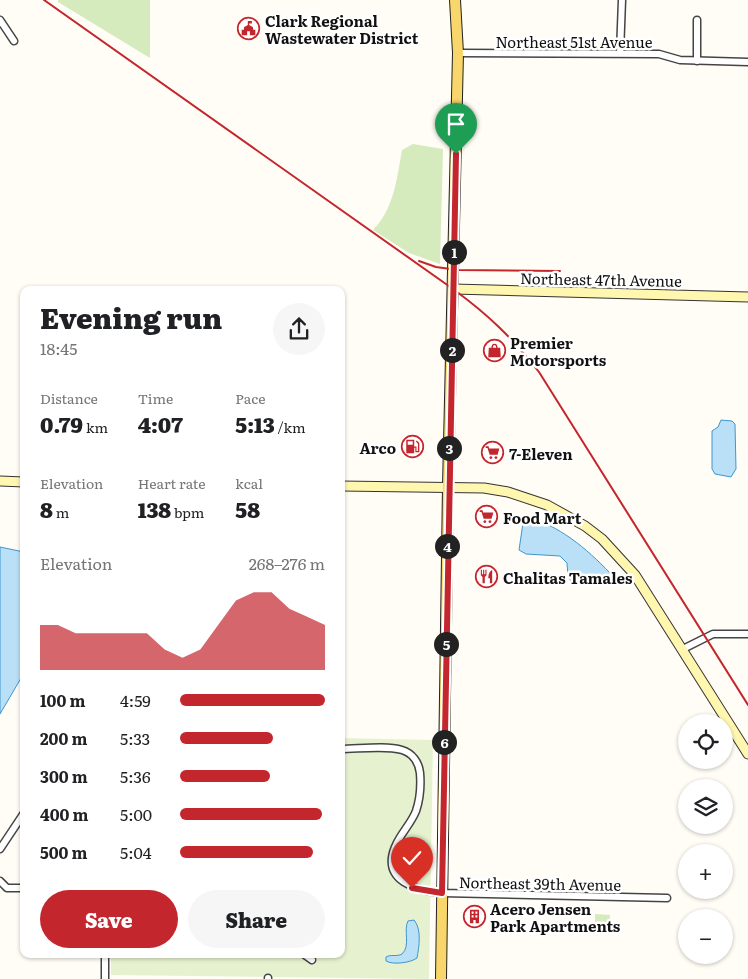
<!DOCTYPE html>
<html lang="en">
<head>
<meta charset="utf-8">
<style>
  :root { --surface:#fff; --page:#f6f6f6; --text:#202124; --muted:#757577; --accent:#c4262e }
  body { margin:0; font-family:Literata,serif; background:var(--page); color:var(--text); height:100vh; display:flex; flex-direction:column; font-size:19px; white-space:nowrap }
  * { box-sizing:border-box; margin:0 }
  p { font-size:16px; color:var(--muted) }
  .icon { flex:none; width:28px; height:28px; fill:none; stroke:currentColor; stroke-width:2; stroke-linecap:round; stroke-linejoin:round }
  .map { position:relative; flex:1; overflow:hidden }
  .sheet { position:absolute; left:20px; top:286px; width:325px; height:672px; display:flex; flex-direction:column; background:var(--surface); border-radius:10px; box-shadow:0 1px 4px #0004 }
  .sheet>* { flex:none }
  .fabs { position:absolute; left:678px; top:714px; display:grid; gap:10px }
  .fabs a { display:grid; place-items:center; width:55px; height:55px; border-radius:50%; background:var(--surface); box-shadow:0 1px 4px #0004; font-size:25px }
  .pin { position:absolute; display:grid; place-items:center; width:42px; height:42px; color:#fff; margin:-51px -21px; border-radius:50% 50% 50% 0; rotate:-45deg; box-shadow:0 0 5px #0007 }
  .pin .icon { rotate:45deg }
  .km { position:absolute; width:25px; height:25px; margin:-12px; border-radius:50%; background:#222; color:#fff; font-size:14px; line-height:25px; text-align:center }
  .round { display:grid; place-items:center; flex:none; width:52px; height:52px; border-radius:26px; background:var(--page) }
  .headline { display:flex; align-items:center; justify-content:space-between; height:85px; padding:0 20px }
  h1 { font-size:28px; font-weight:800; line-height:38px }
  .stats { display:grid; grid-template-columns:repeat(3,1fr); gap:8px; height:85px; padding:5px 20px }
  .stats div { display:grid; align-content:center }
  .stats b { font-size:21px; font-weight:800 }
  .stats small { font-size:14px; font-weight:400 }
  .stats p { font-size:14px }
  .chart { height:140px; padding:10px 20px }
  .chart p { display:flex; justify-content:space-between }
  .chart svg { width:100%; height:90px; margin-top:5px; fill:var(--accent); opacity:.7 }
  .button { display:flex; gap:10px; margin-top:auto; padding:10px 20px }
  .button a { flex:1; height:58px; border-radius:30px; background:var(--accent); color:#fff; font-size:20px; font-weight:800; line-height:58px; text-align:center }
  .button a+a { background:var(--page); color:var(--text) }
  ul { padding:0 20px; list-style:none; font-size:16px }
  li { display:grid; grid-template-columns:80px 60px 1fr; align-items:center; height:38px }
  li i { height:12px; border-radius:6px; background:var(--accent) }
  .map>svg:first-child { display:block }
  .green { fill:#d5ebbd }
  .pitch { fill:#e6f2cf }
  .water { fill:#b9e0f7; stroke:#3f96cf }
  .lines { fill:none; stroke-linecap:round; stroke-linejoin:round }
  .street-casing { stroke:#444; stroke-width:9 }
  .secondary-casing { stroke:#333; stroke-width:11 }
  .primary-casing { stroke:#222; stroke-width:12 }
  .street { stroke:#fff; stroke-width:6 }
  .secondary { stroke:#fff6b0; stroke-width:9 }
  .primary { stroke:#f9d66b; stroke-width:10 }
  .rail { stroke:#c4262e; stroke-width:2 }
  .route-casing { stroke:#fff; stroke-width:10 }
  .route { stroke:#c4262e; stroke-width:6 }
  .labels { text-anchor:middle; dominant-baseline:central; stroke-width:5; stroke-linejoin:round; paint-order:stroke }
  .poi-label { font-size:15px; font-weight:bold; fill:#111; stroke:#fff; text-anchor:start }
  .street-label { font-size:15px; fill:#111; stroke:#fff }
</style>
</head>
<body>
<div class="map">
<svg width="748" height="979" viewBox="0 0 748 979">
  <rect width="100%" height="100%" fill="#fffdf5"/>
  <g class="green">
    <path d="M58,0H150V58L58,2Z"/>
    <path d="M413,144L443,149L440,264L409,253L373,230C394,209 397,178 402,150Z"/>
    <path d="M595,914L610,915L609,931L595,930Z"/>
  </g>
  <path class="pitch" d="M341,738L433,740L429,979L111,975V955H341Z"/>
  <g class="water">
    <path d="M721,420L732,421L735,424L736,469L731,477L715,474L712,469V431L718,427Z"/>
    <path d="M524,516C559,525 586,548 610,573C605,588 585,582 572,582L568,577L567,563L560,556L526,554L519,550Z"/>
    <path d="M0,547L24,552V673L0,714Z"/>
    <path d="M414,920C422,929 419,947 417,958C410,963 393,965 386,961V957C391,954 397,957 402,954C411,946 403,930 408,921Z"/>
  </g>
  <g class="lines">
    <defs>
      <g id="street">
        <path d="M0,20L14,41"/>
        <path d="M697,20V61"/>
        <path d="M458,53L659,54L680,60L748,62"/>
        <path d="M620,53L622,0"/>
        <path d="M683,649L713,634H748"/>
        <path d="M341,749C358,749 386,745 402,750C412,753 419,762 420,773C421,785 420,799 416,811C411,824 400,834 395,847C381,881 417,891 442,893L667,898"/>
        <path d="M0,849L24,813"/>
        <path d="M0,881L7,888H24"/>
        <path d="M305,955L312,960"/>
        <path d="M105,979V955"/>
        <path d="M268,979V978"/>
      </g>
      <g id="secondary">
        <path d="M453,289L748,297"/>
        <path d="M0,481L24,482"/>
        <path d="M341,486L484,488L508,492L547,505L585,526L602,539L635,575L748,754"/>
      </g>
      <path id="primary" d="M441,979L448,486L458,53L455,0"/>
    </defs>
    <use href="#street" class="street-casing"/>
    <use href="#secondary" class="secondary-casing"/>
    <use href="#primary" class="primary-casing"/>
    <use href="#street" class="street"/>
    <use href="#secondary" class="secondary"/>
    <use href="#primary" class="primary"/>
    <g class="rail">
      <path d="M44,0L453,289C490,316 511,337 539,372L748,705"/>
      <path d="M419,261L436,267L458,270L560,271"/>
    </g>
  </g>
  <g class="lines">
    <defs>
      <path id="route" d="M412,888L442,893L456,154"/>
    </defs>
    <use href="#route" class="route-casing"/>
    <use href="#route" class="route"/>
  </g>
  <defs>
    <symbol id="civic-ring" viewBox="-11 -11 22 22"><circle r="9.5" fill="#fff" stroke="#c4262e" stroke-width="1.5"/><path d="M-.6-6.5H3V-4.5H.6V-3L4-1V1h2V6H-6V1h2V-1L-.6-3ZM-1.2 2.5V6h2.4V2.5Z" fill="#c4262e"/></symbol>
    <symbol id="shop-ring" viewBox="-11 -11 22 22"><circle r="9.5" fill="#fff" stroke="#c4262e" stroke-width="1.5"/><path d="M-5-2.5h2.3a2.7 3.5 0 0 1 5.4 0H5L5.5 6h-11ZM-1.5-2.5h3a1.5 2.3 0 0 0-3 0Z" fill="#c4262e"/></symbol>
    <symbol id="fuel-ring" viewBox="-11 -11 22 22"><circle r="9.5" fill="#fff" stroke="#c4262e" stroke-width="1.5"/><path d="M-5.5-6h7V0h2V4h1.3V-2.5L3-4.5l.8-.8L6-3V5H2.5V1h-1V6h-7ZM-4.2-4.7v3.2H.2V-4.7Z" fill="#c4262e"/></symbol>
    <symbol id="supermarket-ring" viewBox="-11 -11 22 22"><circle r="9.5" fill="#fff" stroke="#c4262e" stroke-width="1.5"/><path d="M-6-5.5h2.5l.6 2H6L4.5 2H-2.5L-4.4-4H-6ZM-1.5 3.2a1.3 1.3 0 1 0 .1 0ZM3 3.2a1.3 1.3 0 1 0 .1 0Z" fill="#c4262e"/></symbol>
    <symbol id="restaurant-ring" viewBox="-11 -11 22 22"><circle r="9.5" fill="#fff" stroke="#c4262e" stroke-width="1.5"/><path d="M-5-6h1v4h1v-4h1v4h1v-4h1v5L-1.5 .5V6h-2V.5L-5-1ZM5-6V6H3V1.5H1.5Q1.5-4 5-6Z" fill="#c4262e"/></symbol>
    <symbol id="building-ring" viewBox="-11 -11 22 22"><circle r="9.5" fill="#fff" stroke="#c4262e" stroke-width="1.5"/><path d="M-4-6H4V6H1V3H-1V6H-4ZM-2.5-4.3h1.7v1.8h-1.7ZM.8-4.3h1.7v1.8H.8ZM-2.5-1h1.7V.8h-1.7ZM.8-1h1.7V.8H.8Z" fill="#c4262e"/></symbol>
  </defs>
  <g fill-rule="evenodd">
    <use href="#civic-ring" x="236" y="16" width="25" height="25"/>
    <use href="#shop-ring" x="482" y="338" width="25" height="25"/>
    <use href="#fuel-ring" x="400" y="434" width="25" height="25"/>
    <use href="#supermarket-ring" x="480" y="440" width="25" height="25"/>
    <use href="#supermarket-ring" x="474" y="504" width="25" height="25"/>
    <use href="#restaurant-ring" x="474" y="564" width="25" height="25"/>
    <use href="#building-ring" x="462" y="904" width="25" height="25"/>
  </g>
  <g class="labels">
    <g class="poi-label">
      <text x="265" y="20">Clark Regional<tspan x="265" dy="17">Wastewater District</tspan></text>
      <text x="510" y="342">Premier<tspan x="510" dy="17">Motorsports</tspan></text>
      <text x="396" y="447" text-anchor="end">Arco</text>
      <text x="509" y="453">7-Eleven</text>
      <text x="503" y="517">Food Mart</text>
      <text x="503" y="577">Chalitas Tamales</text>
      <text x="490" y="908">Acero Jensen<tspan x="490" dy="17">Park Apartments</tspan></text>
    </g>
    <g class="street-label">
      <text x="574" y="41">Northeast 51st Avenue</text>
      <text transform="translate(601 279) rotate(1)">Northeast 47th Avenue</text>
      <text transform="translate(540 883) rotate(1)">Northeast 39th Avenue</text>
    </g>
  </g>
</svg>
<div class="fabs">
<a><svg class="icon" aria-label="locate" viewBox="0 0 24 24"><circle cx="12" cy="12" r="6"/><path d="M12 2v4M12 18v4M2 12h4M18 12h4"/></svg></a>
<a><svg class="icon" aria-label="layers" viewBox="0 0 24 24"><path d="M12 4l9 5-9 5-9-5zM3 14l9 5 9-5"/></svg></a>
<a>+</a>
<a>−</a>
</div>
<div class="pin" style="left:456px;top:154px;background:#1e9e55"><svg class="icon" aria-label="arrive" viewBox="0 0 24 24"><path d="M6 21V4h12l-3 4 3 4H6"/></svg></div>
<div class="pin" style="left:412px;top:888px;background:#d93025"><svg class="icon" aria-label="check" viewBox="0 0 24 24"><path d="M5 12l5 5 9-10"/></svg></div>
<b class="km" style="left:454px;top:252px">1</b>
<b class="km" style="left:452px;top:350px">2</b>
<b class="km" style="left:449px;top:448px">3</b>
<b class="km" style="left:447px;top:546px">4</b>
<b class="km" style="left:446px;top:644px">5</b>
<b class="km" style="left:444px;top:742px">6</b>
<section class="sheet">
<div class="headline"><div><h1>Evening run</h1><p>18:45</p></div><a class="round"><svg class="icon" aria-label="share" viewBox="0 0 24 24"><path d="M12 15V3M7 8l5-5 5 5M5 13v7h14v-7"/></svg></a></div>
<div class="stats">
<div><p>Distance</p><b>0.79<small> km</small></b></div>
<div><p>Time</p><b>4:07</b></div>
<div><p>Pace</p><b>5:13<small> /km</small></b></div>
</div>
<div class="stats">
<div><p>Elevation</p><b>8<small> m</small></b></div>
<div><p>Heart rate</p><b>138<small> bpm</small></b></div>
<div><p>kcal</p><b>58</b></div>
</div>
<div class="chart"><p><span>Elevation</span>268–276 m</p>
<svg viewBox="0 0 160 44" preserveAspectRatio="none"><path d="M0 44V22L10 22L20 26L30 26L40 26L50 26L60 26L70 34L80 38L90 34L100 22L110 10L120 6L130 6L140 14L150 18L160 22V44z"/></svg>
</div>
<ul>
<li><b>100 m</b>4:59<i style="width:100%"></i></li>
<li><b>200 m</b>5:33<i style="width:64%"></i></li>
<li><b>300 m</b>5:36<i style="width:62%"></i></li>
<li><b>400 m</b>5:00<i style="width:98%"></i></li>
<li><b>500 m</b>5:04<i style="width:92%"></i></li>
</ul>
<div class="button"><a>Save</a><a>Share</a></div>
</section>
</div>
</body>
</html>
